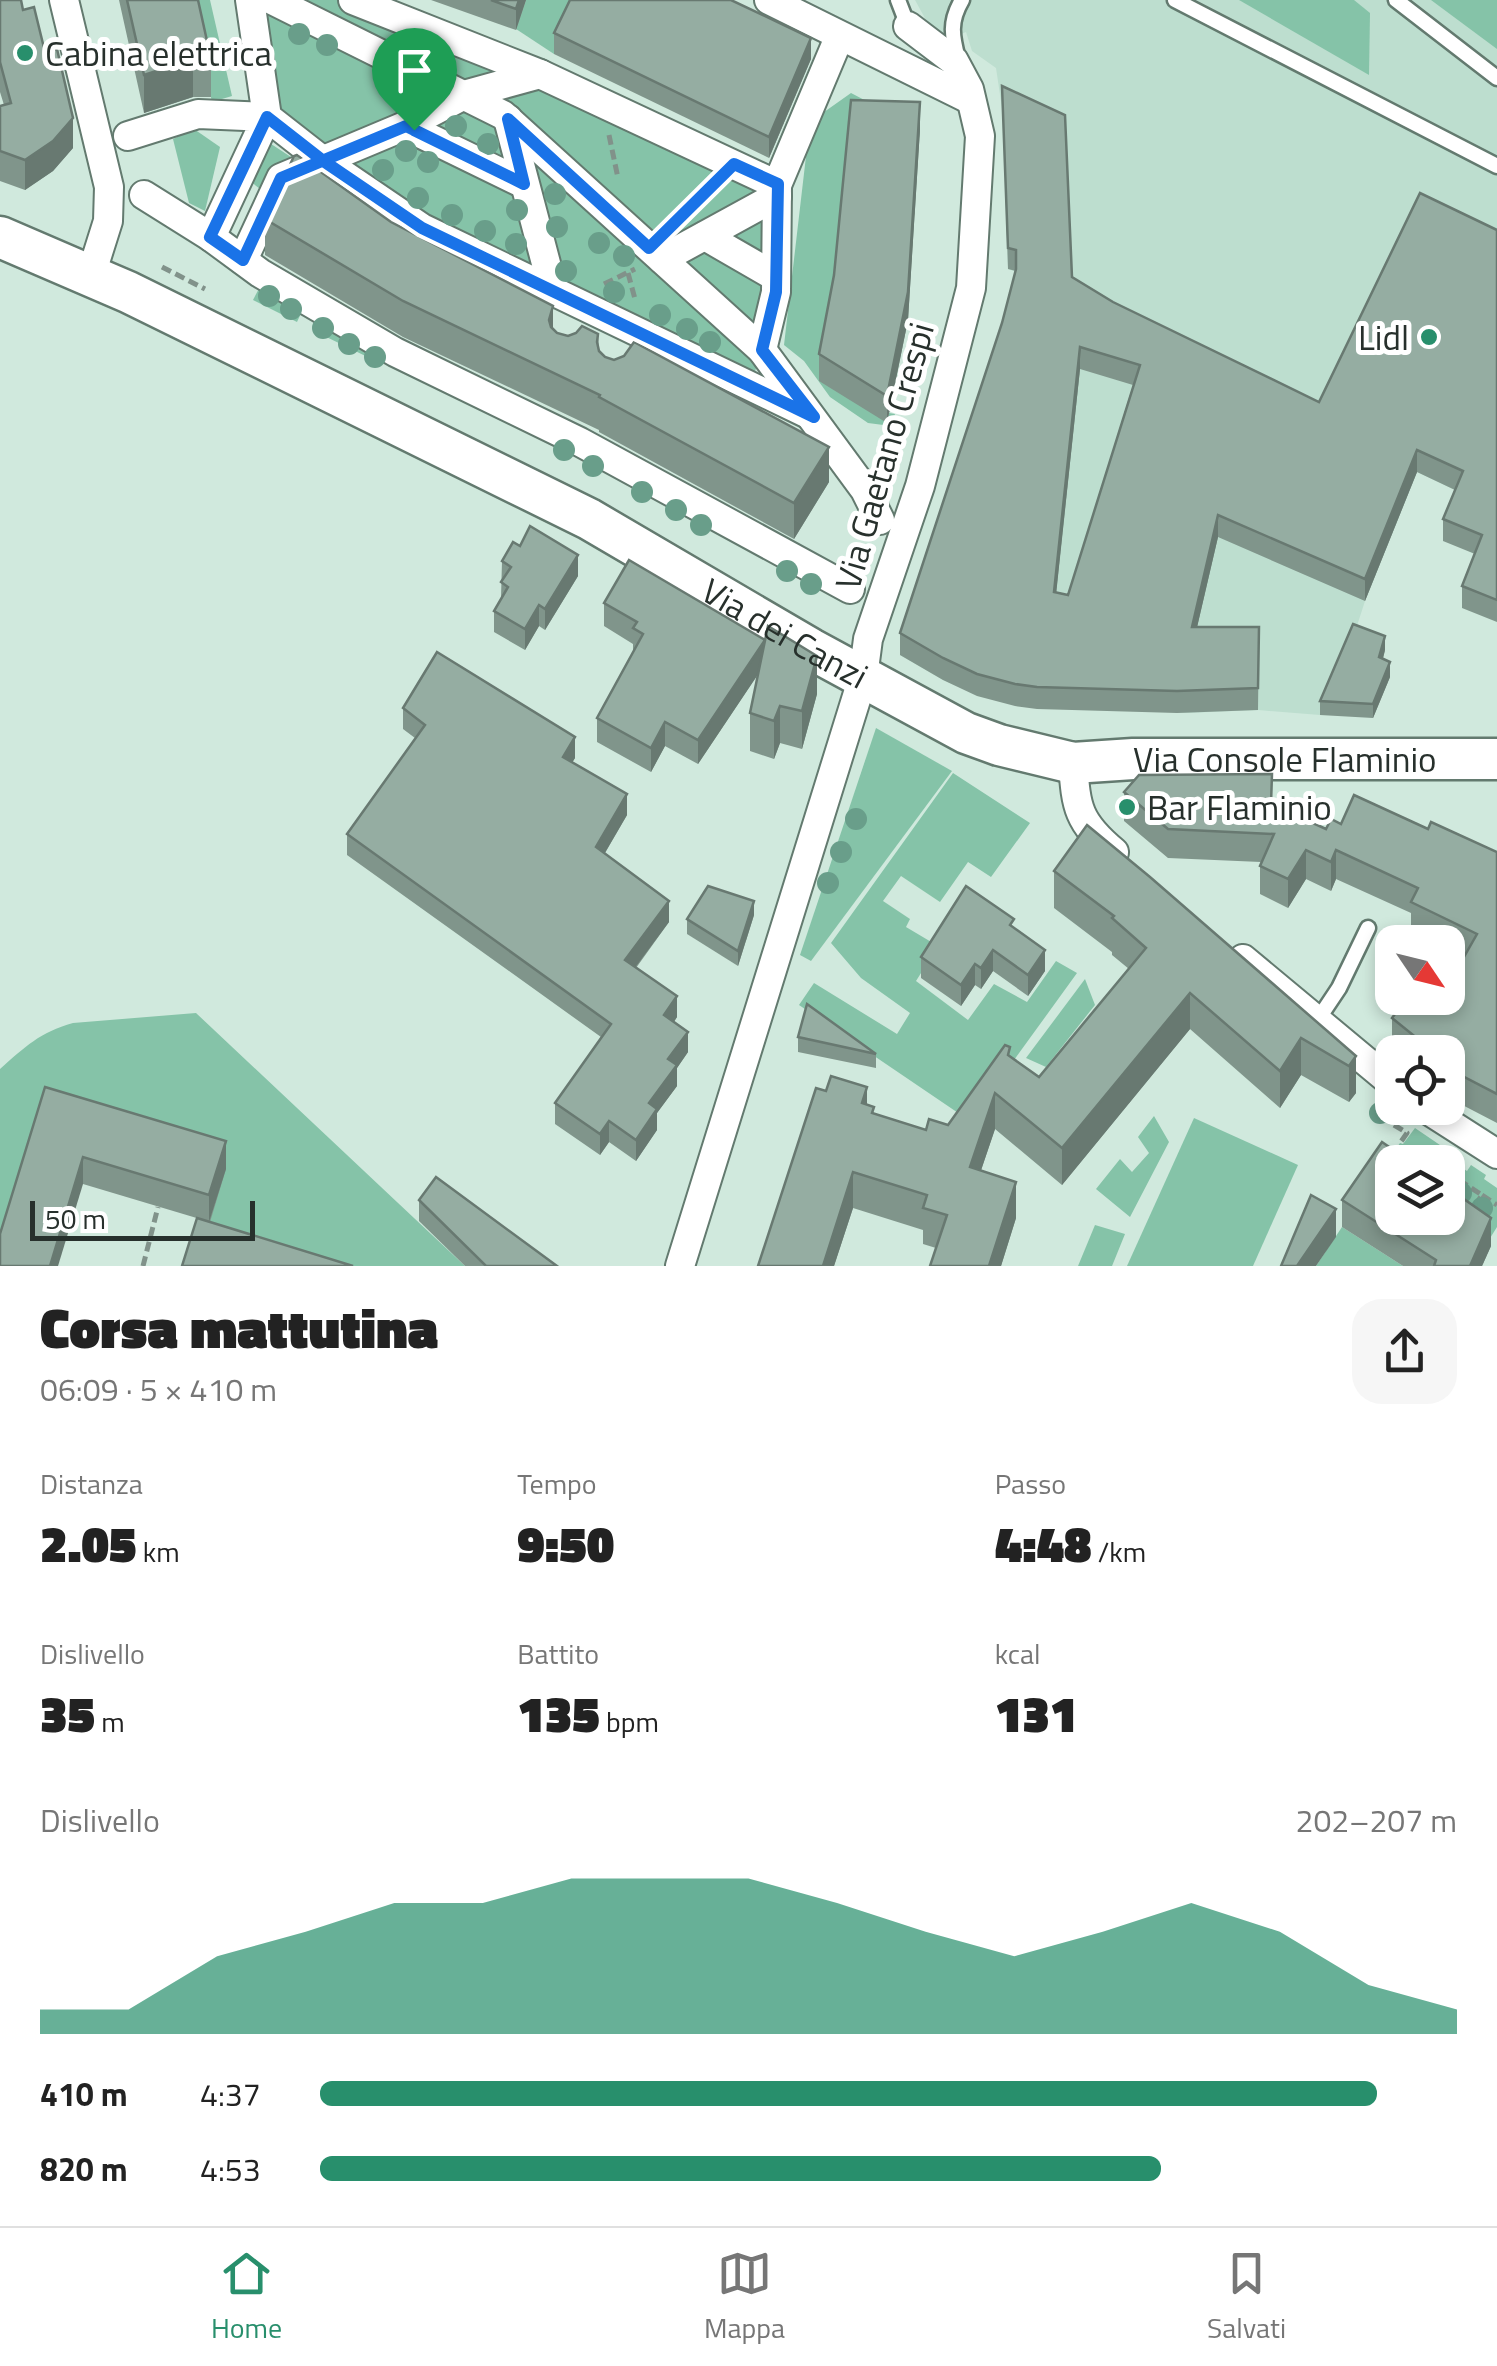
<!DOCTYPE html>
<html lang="it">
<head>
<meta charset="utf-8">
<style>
  :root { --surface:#fff; --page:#f6f6f6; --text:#222; --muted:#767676; --line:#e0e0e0; --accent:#288f6c }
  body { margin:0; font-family:"Titillium Web",sans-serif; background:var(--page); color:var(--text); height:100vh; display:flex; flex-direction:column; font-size:38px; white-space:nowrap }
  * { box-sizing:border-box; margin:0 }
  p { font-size:32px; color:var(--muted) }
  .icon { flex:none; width:55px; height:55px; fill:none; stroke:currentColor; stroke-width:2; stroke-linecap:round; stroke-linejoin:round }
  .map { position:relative; height:1266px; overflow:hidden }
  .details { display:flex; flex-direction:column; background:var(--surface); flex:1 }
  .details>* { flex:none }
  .needle { width:65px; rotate:125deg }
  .tools { position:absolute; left:1375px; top:925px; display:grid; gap:20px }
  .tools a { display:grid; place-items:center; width:90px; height:90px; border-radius:20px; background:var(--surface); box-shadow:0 5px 15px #0003; font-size:50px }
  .scale { position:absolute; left:30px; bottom:25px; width:225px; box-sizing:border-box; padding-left:10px; border:5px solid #27302c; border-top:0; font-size:28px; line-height:35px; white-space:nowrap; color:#27302c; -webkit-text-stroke:8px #fff; paint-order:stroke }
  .pin { position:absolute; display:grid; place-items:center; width:85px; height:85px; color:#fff; margin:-102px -42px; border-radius:50% 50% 50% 0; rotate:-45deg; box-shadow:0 0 10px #0007 }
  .pin .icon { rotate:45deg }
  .round { display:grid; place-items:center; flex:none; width:105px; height:105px; border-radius:30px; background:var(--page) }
  .overview { display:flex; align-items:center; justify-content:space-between; height:170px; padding:0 40px }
  h1 { font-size:55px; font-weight:800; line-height:75px }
  .metrics { display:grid; grid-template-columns:repeat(3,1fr); gap:15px; height:170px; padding:10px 40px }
  .metrics div { display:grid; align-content:center }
  .metrics b { font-size:50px; font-weight:800 }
  .metrics small { font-size:28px; font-weight:400 }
  .metrics p { font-size:28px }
  .chart { height:280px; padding:20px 40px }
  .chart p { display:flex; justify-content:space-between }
  .chart svg { width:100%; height:180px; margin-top:10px; fill:var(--accent); opacity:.7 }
  ul { padding:0 40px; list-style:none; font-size:32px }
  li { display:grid; grid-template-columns:160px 120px 1fr; align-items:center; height:75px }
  li i { height:25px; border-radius:12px; background:var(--accent) }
  .menu { display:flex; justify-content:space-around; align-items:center; height:140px; border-top:2px solid var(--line); background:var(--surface); font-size:28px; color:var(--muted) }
  .menu a { display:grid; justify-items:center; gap:5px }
  .menu .current { color:var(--accent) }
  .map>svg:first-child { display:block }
  .built { fill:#bddecf }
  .green { fill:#85c3a8 }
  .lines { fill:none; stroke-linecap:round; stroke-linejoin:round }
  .lane-casing { stroke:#637a6f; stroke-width:19 }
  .street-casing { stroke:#637a6f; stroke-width:32 }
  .secondary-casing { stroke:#637a6f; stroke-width:45 }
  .path { stroke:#81928a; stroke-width:5; stroke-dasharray:10 5; stroke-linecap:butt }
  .lane { stroke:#fff; stroke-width:14 }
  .street { stroke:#fff; stroke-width:28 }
  .secondary { stroke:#fff; stroke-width:40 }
  .tree { fill:#699e8a }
  .wall { fill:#80958b; fill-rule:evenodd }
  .shaded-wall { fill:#687971 }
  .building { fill:#95ada2; stroke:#687971; stroke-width:2.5; fill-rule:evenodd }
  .route-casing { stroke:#fff; stroke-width:20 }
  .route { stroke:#1a73e8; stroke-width:12 }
  .poi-dot { fill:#288f6c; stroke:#fff; stroke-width:4 }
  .labels { text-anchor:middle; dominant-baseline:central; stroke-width:10; stroke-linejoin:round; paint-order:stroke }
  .poi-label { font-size:35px; fill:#27302c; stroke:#fff; text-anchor:start }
  .street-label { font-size:35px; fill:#27302c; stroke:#fff }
</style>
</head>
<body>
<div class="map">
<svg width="1497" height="1266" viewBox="0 0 1497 1266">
  <rect width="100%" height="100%" fill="#d0e9dd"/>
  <path class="built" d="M915,0H1497V510L1417,472L1365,601L1353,638L1320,715L1258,710L1186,713L977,695L943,680L900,655L1016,291V272L1008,269L1002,108L996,68L972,51L966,32L944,41L933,33Z"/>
  <g class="green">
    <path d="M190,0H210L232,96L212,102Z"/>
    <path d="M250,0H353L777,185L762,350L750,387L422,228L267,117Z"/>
    <path d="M526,0H580L554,54L516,29Z"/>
    <path d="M1239,0H1354L1370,13L1369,75Z"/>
    <path d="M1431,0H1497V49Z"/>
    <path d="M851,93L920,129L886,422L889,413L895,414L891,426L868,423L830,397L804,361L784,345L810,122Z"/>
    <path d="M194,129L220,147L205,211L189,203L173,139Z"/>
    <path d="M265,140L294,159L260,189L246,178Z"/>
    <path d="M263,281L304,307L297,322L253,300Z"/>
    <path d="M320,319L385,357L382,364L314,331Z"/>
    <path d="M876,728L952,771L811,961L800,955Z"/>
    <path d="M953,773L1030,823L991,877L968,862L940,902L901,876L883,901L910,919L906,927L938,946L916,981L968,1020L994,984L1027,1002L1056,961L1077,973L970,1121L799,1005L814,983L897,1034L910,1013L861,978L831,943Z"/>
    <path d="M1085,979L1095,1005L1046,1067L1026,1058Z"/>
    <path d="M196,1013L465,1266H231L209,1222L45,1114L0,1261V1069C25,1047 40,1032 73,1023Z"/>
    <path d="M1154,1116L1169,1142L1130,1217L1096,1189L1120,1159L1132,1172L1149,1153L1138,1137Z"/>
    <path d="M1194,1118L1298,1165L1253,1266H1127Z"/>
    <path d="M1415,1128L1459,1158L1456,1164L1467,1171L1471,1165L1486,1175L1484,1179L1497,1188V1227L1487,1243L1448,1215V1162H1392L1382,1168L1400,1143L1403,1144Z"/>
    <path d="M1095,1225L1125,1234L1112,1266H1078Z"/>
    <path d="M1342,1227L1403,1266H1316Z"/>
  </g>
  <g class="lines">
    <defs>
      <g id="lane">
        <path d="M898,0L908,26"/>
        <path d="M1175,0L1497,166"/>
        <path d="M1396,0L1497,78"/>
        <path d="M958,59C952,36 949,22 962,0"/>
        <path d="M1317,1021L1339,988L1368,928"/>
      </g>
      <g id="street">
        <path d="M64,0L109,187L108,221L91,275"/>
        <path d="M250,0L267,117L322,160L422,228L808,414"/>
        <path d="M272,0L503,115L762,350L865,490L880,520"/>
        <path d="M353,0L540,74L777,185L776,292L762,350"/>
        <path d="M769,0L971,100"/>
        <path d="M508,119L553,290"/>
        <path d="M405,126L524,184"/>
        <path d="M128,136L198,114L267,117L211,237"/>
        <path d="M777,185L835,47"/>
        <path d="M144,195L211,237L260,273L395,352L580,442L850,589"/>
        <path d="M705,236L776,277"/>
        <path d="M662,259L777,196"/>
        <path d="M243,260L281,178L405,126L464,95L540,74"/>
        <path d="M1073,763C1076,808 1078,822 1114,852"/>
        <path d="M1243,959L1392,1083"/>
        <path d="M1425,1108L1497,1154"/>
        <path d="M680,1266L863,677L868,639L920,486L971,288L980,136L969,89L954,61L908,26"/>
      </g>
      <g id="secondary">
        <path id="s1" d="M0,237L128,292L589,519L811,649L966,733L999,745L1073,763L1133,759H1497"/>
      </g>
    </defs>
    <use href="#lane" class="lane-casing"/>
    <use href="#street" class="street-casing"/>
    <use href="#secondary" class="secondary-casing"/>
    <g class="path">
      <path d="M609,135L618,178"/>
      <path d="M687,210L711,186"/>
      <path d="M162,267L205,289"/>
      <path d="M628,273L635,299"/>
      <path d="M604,284L635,269"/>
      <path d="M1394,1125L1407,1133L1400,1143"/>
      <path d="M1430,1162H1434"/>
      <path d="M1462,1168L1456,1178L1482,1195L1471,1211"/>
      <path d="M1482,1195L1497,1205"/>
      <path d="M143,1266L158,1207"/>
    </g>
    <use href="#lane" class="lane"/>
    <use href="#street" class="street"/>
    <use href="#secondary" class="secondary"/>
  </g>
  <g class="tree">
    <circle cx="299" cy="34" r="11"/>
    <circle cx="327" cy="45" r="11"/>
    <circle cx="456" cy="126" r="11"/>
    <circle cx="488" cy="144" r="11"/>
    <circle cx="406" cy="151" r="11"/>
    <circle cx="428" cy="162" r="11"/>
    <circle cx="383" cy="170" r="11"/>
    <circle cx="555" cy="194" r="11"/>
    <circle cx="418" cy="198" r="11"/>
    <circle cx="517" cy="210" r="11"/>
    <circle cx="452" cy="215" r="11"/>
    <circle cx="557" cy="227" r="11"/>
    <circle cx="485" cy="231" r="11"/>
    <circle cx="599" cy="243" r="11"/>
    <circle cx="516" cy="244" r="11"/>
    <circle cx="624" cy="256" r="11"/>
    <circle cx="566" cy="271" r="11"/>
    <circle cx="614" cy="292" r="11"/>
    <circle cx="269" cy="296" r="11"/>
    <circle cx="291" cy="309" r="11"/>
    <circle cx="660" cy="315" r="11"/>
    <circle cx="323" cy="328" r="11"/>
    <circle cx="687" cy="329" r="11"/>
    <circle cx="710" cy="342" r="11"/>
    <circle cx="349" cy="344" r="11"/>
    <circle cx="375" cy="357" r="11"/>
    <circle cx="564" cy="450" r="11"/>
    <circle cx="593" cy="466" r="11"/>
    <circle cx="642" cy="492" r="11"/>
    <circle cx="676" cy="510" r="11"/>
    <circle cx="701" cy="525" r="11"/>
    <circle cx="787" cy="571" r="11"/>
    <circle cx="811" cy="584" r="11"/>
    <circle cx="856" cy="819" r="11"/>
    <circle cx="841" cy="852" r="11"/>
    <circle cx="828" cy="883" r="11"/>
    <circle cx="1380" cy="1113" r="11"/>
    <circle cx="1461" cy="1193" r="11"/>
    <circle cx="1482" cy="1208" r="11"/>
  </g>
  <g class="wall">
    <path d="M0,0L23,10L45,52L73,148L53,171L25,190L0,181V106L4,105L0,92Z"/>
    <path d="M119,0H198L211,59V97H193L144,113Z"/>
    <path d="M431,0H526L516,30Z"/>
    <path d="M554,33L811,59L769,158L554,54Z"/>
    <path d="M1002,86L1072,277L1113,302L1319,402L1497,230V622L1462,608V586L1475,554L1443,541V519L1455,490L1417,472L1365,601L1218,537L1197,627H1259L1258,710L1177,713L1037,709L1015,706L977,696L943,680L900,655V633L1002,323L1016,271L1008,269ZM1080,369L1133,385L1068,595L1056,593Z"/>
    <path d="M920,129L908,320L887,423L819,381V354Z"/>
    <path d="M265,219L391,222L553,329L557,333L568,336L598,334L599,351L605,357L829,482L794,539L599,432V430L403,337L265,255Z"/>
    <path d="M502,561L578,576L545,630L539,626L525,650L494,632V611L501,598Z"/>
    <path d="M604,603L817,694L802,749L780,743L774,759L750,751V713L758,674L698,764L665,746L651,772L597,742V718L633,652V644L604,626Z"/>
    <path d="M1385,650L1383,659L1390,677L1373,718L1320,715V701Z"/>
    <path d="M403,708L575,758L572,762L627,815L605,853L669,922L636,968L677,1017L674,1022L688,1052L677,1068V1086L657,1113V1130L636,1161L609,1142L600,1155L555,1124V1103L601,1037L347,855V834L415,738L403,729Z"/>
    <path d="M1124,792L1272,805L1326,829L1341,824L1428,829L1497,852V1123L1449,1098L1448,1092V1052H1400L1392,1046V1018L1452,978L1464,956L1448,948V942H1436L1411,930V913L1336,879L1331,891L1306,879L1288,908L1260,894V866L1261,862L1168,858L1124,821Z"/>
    <path d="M1054,871L1356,1056V1093L1349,1102L1301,1075L1280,1108L1190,1029L1062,1185L995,1129L981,1170L1016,1218L1001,1266H930L936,1248L923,1244V1230L853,1208L834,1266H758L826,1091L867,1105L874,1113L926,1130L948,1125L1010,1057L1039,1077L1129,969L1112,955V952L1054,908Z"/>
    <path d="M754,915L738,966L687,934V919Z"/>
    <path d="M1014,928L1045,971L1028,996L993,971L981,989L975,985L961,1006L921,978V957Z"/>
    <path d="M798,1037L876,1054V1068L798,1052Z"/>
    <path d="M45,1087L226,1169L210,1222L83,1184Z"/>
    <path d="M419,1200L557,1266H465L419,1221Z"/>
    <path d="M1342,1200L1491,1246L1482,1266H1403L1342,1227Z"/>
  </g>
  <g class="shaded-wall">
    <path d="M519,0H526L516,30V9Z"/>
    <path d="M811,38V59L769,158V137Z"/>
    <path d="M193,59V97L144,113V75Z"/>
    <path d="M920,102V129L908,320L887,423V396Z"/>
    <path d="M73,118V148L53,171L25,190V160Z"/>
    <path d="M553,306V341L549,320Z"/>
    <path d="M1080,347V369L1054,614V592Z"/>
    <path d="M829,447V482L794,539V503Z"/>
    <path d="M1417,450V472L1365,601V579Z"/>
    <path d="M1218,515V537L1192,649V627Z"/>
    <path d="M578,555V576L545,630V609Z"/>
    <path d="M539,605V626L525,650V629Z"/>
    <path d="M1385,636V650L1379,672V657Z"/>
    <path d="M765,640V664L698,764V740Z"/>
    <path d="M817,656V694L802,749V711Z"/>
    <path d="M1390,662V677L1373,718V704Z"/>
    <path d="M780,706V743L774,759V721Z"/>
    <path d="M665,722V746L651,772V748Z"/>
    <path d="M575,737V758L563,778V757Z"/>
    <path d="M627,794V815L596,868V847Z"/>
    <path d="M1306,850V879L1288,908V879Z"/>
    <path d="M1336,850V879L1331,891V862Z"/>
    <path d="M669,901V922L625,981V960Z"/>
    <path d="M754,901V915L738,966V951Z"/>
    <path d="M993,950V971L981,989V968Z"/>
    <path d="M1045,950V971L1028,996V975Z"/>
    <path d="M975,964V985L961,1006V985Z"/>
    <path d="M1190,993V1029L1062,1185V1148Z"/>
    <path d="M677,996V1017L664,1036V1015Z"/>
    <path d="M688,1032V1052L677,1068V1086L657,1113V1130L636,1161V1140L649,1103L668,1059Z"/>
    <path d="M1301,1038V1075L1280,1108V1071Z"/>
    <path d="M1356,1056V1093L1349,1102V1066Z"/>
    <path d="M867,1087V1123L862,1103Z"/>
    <path d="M995,1093V1129L970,1203V1167Z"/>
    <path d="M609,1121V1142L600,1155V1134Z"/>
    <path d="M226,1141V1169L209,1222V1195Z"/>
    <path d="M83,1157V1184L58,1266H50Z"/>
    <path d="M853,1172V1208L834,1266H823Z"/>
    <path d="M1016,1182V1218L1001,1266H989Z"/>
    <path d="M1336,1209V1237L1316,1266H1297Z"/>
    <path d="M1491,1218V1246L1482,1266H1470Z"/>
  </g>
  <g class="building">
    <path d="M0,0H21L23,10L34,7L45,52L57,49L73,118L53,141L25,160L0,151V106L11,103L0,62Z"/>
    <path d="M127,0H198L211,59H193L144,75Z"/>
    <path d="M491,0H519L516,9Z"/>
    <path d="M570,0H731L811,38L769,137L554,33Z"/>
    <path d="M1002,86L1065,115L1072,277L1113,302L1319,402L1420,193L1497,230V600L1462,586L1482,535L1443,519L1463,471L1417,450L1365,579L1218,515L1192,627H1259L1258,688L1177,691L1037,687L1015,684L977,674L943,658L900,633L1002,323L1016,269V250L1008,248ZM1080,347L1140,365L1068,595L1054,592Z"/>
    <path d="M851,100L920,102L908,292L887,396L819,354L834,275Z"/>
    <path d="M297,155L391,222L553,306L549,320L551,327L557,333L568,336L576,333L582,326L598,334L597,342L599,351L605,357L614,360L624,356L634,342L829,447L794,503L599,397L600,395L403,301L265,219L294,156Z"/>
    <path d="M530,526L578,555L545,609L539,605L525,629L494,611L508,587L501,582L511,567L502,561L513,542L520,546Z"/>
    <path d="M629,560L765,640L698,740L665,722L651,748L597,718L643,634L633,628L637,622L604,603Z"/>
    <path d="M1353,624L1385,636L1379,657L1390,662L1373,704L1320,701Z"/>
    <path d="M768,626L817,656L802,711L780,706L774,721L750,713Z"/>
    <path d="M437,652L575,737L563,757L627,794L596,847L669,901L625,960L677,996L664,1015L688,1032L668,1059L677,1065L649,1103L657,1109L636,1140L609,1121L600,1134L555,1103L611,1024L347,834L425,725L403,708Z"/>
    <path d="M1272,774L1271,804L1326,829L1331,819L1341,824L1354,795L1428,829L1431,822L1497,852V1094L1449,1069L1451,1066L1448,1064V1052H1434L1392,1018L1407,998H1448V975L1452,978L1477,934L1411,902L1418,888L1336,850L1331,862L1306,850L1288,879L1260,866L1274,834L1168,829L1124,792L1139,775Z"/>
    <path d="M1087,825L1150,877L1356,1056L1349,1066L1301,1038L1280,1071L1190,993L1062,1148L995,1093L970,1167L1016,1182L989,1266H930L947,1215L923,1208L927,1195L853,1172L823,1266H758L816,1088L826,1091L831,1076L867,1087L862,1103L874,1107L872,1113L926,1130L929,1119L948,1125L1005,1045L1010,1047L1008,1055L1039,1077L1146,948L1112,918L1114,916L1054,871Z"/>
    <path d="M708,886L754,901L738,951L687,919Z"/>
    <path d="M966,886L1014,919L1010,925L1045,950L1028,975L993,950L981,968L975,964L961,985L921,957Z"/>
    <path d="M807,1004L876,1054L798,1037Z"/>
    <path d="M45,1087L226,1141L209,1195L83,1157L50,1266H0V1234Z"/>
    <path d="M1382,1142L1411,1162H1392V1218H1448V1188L1491,1218L1470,1266H1434L1436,1260L1342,1200Z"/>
    <path d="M436,1177L557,1266H486L419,1200Z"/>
    <path d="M1311,1195L1336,1209L1297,1266H1281Z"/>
    <path d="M197,1218L353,1266H182Z"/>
  </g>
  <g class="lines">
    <defs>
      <path id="route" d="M414,130L406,126L281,178L243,260L210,237L267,117L322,160L422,228L814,417L762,350L776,292L778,184L734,164L649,248L508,119L524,184L414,130"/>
    </defs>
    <use href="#route" class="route-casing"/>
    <use href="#route" class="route"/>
  </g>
  <g class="poi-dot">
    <circle cx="25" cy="53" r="10"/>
    <circle cx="1429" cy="337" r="10"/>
    <circle cx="1127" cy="807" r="10"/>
  </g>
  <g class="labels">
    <g class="poi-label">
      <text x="45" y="53">Cabina elettrica</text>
      <text x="1409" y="337" text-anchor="end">Lidl</text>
      <text x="1147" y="807">Bar Flaminio</text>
    </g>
    <g class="street-label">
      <text transform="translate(884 456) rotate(-74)">Via Gaetano Crespi</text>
      <text stroke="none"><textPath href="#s1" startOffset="880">Via dei Canzi</textPath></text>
      <text stroke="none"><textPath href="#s1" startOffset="1410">Via Console Flaminio</textPath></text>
    </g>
  </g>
</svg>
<div class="tools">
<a><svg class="needle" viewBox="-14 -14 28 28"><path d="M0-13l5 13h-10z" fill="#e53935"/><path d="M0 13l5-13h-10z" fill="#767676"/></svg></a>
<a><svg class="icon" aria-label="locate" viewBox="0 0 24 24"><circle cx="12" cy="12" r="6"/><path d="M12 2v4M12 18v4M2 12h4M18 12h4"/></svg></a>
<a><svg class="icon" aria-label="layers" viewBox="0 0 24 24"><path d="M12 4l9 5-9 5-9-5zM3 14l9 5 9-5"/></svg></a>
</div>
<div class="scale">50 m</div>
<div class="pin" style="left:414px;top:130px;background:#1e9e55"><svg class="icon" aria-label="arrive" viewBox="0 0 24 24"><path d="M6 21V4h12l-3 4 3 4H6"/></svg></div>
</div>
<section class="details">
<div class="overview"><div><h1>Corsa mattutina</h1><p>06:09 · 5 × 410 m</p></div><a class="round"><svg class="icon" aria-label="share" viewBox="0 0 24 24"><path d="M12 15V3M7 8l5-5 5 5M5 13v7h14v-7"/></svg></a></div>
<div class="metrics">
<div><p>Distanza</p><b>2.05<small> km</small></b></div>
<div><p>Tempo</p><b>9:50</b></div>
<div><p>Passo</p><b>4:48<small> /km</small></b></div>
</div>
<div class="metrics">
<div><p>Dislivello</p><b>35<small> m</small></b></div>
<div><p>Battito</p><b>135<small> bpm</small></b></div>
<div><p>kcal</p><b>131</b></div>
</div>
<div class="chart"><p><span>Dislivello</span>202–207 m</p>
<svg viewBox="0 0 160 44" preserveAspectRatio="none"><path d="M0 44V38L10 38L20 25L30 19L40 12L50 12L60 6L70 6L80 6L90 12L100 19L110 25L120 19L130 12L140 19L150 32L160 38V44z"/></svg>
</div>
<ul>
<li><b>410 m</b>4:37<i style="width:93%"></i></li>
<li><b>820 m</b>4:53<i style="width:74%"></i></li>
</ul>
</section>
<nav class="menu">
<a class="current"><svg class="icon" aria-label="home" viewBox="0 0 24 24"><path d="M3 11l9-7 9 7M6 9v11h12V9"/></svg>Home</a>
<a><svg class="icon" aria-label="map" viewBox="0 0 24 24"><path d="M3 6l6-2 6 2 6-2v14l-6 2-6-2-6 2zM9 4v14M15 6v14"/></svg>Mappa</a>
<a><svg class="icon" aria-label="saved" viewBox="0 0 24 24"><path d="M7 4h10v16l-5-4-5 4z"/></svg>Salvati</a>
</nav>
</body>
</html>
